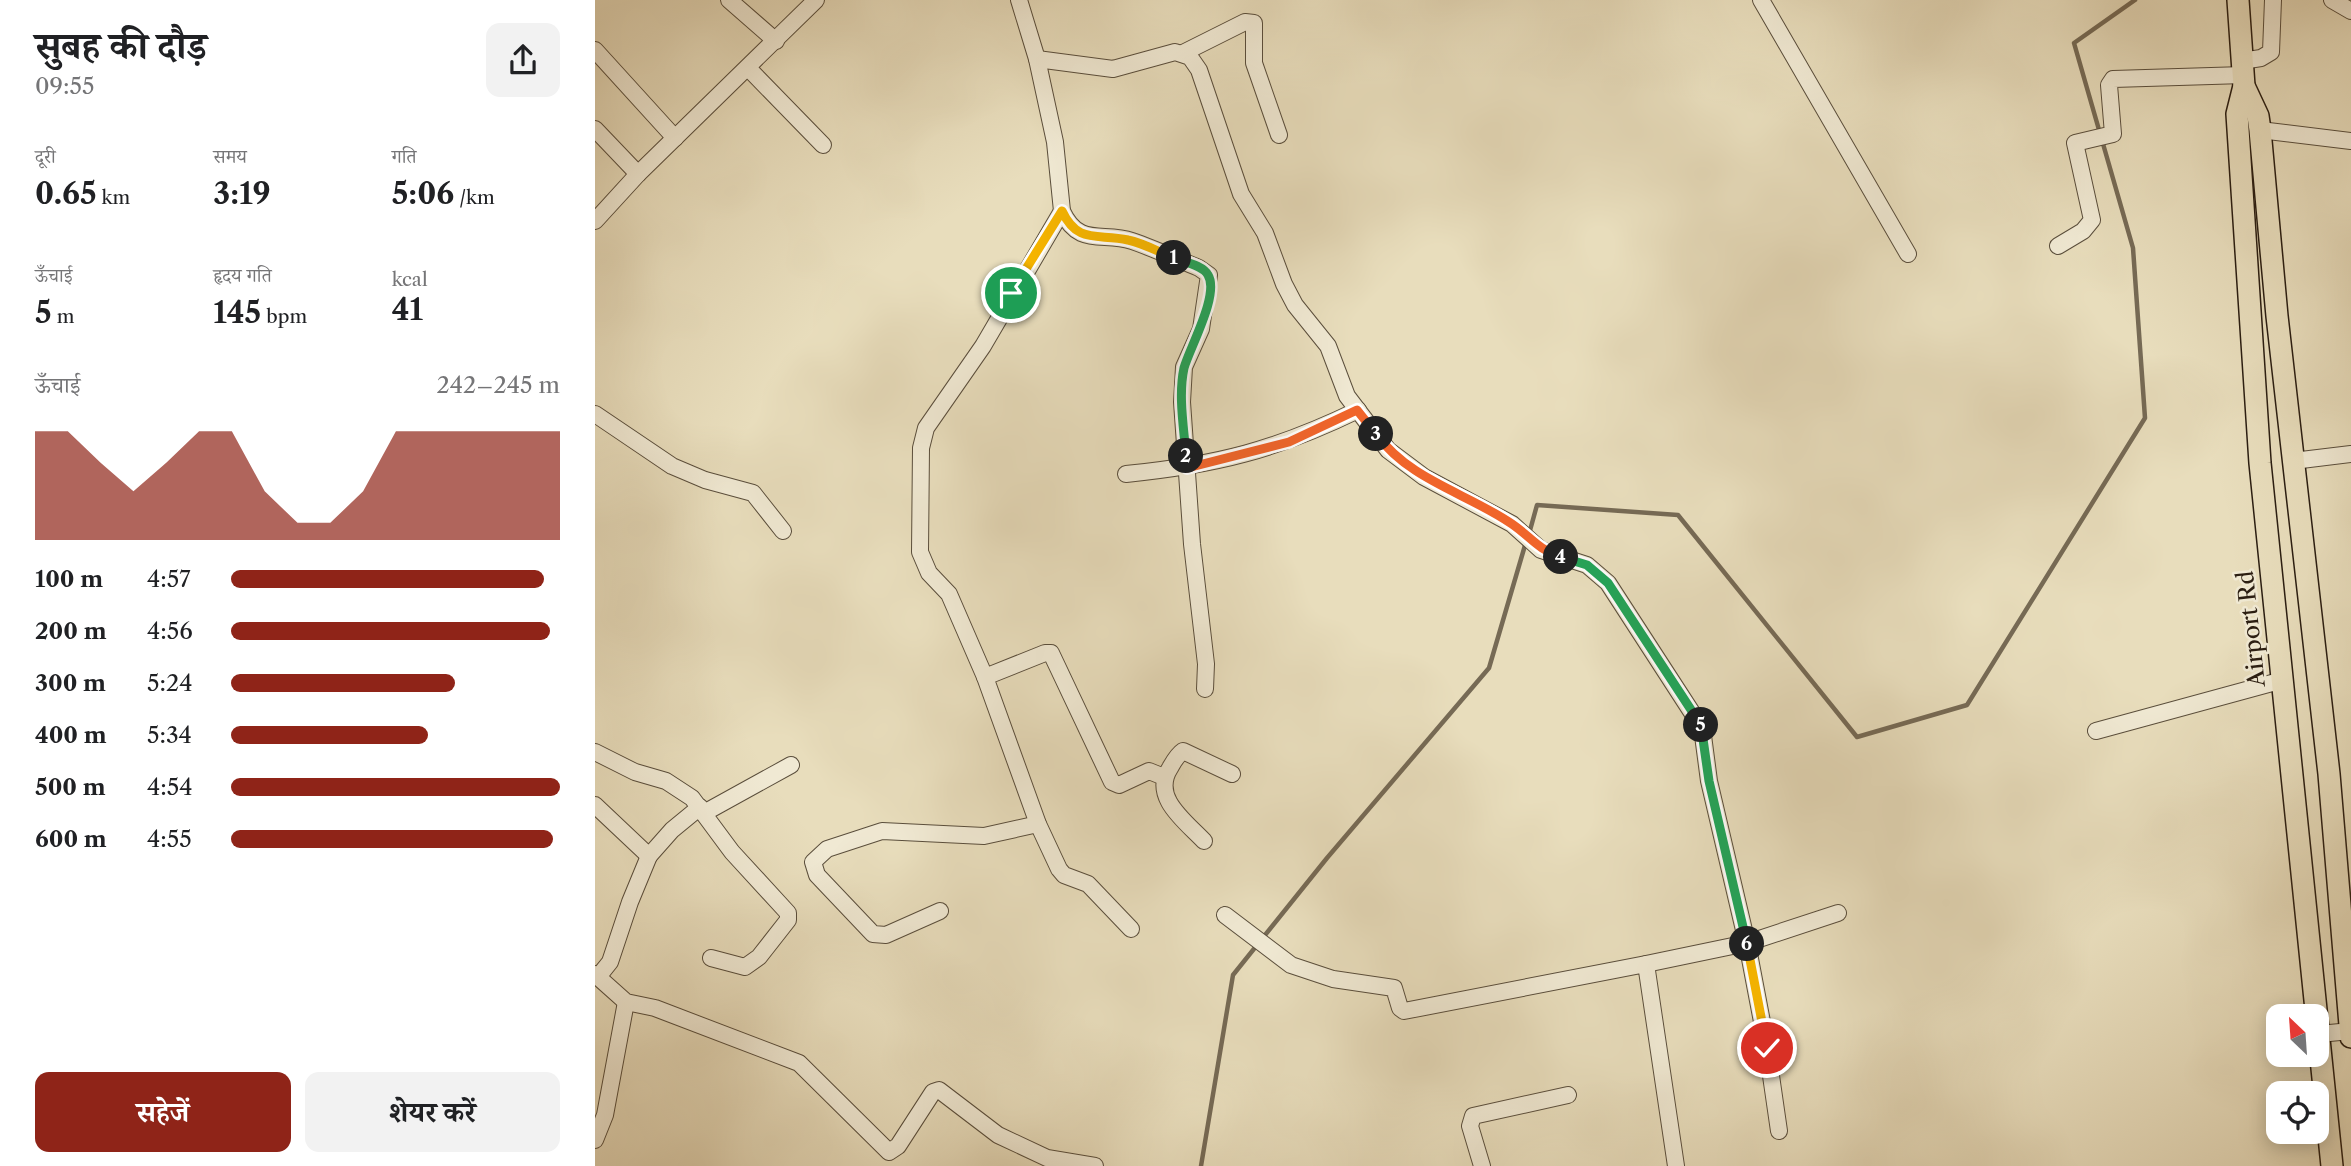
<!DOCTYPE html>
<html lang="hi">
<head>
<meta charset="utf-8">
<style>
  :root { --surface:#fff; --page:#f2f2f2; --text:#202124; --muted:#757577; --accent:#8f2418 }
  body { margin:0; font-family:"Libre Caslon Text","Noto Serif Devanagari",serif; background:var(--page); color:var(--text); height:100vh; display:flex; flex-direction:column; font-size:26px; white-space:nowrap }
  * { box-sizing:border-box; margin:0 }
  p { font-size:23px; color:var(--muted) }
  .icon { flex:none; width:38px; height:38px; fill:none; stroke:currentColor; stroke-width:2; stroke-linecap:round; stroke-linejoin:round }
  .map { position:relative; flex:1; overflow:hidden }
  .details { display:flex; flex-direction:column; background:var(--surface); width:595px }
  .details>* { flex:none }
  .needle { width:46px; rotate:335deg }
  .tools { position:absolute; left:1671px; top:1004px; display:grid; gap:14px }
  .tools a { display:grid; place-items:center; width:63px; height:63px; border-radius:14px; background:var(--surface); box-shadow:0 4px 18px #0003; font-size:35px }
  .pin { position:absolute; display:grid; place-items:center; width:60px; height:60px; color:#fff; margin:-30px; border:4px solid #fff; border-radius:50%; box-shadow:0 2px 7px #0007 }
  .km { position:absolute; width:35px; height:35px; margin:-18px; border-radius:50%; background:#222; color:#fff; font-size:19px; line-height:35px; text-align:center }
  .round { display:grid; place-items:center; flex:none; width:74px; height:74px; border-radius:14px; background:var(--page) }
  .head { display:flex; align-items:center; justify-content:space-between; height:119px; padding:0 35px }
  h1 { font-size:38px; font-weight:700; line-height:52px }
  .metrics { display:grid; grid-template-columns:repeat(3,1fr); gap:10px; height:119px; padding:7px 35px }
  .metrics div { display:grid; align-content:center }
  .metrics b { font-size:30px; font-weight:700 }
  .metrics small { font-size:19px; font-weight:400 }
  .metrics p { font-size:19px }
  .chart { height:196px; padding:14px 35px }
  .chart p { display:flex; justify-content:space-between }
  .chart svg { width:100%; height:126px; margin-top:7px; fill:var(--accent); opacity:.7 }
  .action { display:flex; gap:14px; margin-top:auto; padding:14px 35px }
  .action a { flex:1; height:80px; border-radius:14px; background:var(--accent); color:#fff; font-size:28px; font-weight:700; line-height:80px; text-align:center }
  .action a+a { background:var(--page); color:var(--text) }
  ul { padding:0 35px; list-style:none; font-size:23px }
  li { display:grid; grid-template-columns:112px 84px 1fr; align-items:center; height:52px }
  li i { height:18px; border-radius:9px; background:var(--accent) }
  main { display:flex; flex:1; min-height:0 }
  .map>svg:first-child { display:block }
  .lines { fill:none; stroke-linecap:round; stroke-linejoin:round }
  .stream { stroke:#766a55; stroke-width:4.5 }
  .minor-casing { stroke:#5a4e3c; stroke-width:18 }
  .major-casing { stroke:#2b1e12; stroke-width:24 }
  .minor { stroke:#f0e9d3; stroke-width:16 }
  .major { stroke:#e8ddbc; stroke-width:21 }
  .split-1-casing { stroke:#fff; stroke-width:14 }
  .split-2-casing { stroke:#fff; stroke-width:14 }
  .split-3-casing { stroke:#fff; stroke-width:14 }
  .split-4-casing { stroke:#fff; stroke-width:14 }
  .split-5-casing { stroke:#fff; stroke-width:14 }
  .split-6-casing { stroke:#fff; stroke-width:14 }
  .split-7-casing { stroke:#fff; stroke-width:14 }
  .split-1 { stroke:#f5b400; stroke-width:9 }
  .split-2 { stroke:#22a559; stroke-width:9 }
  .split-3 { stroke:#f0652b; stroke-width:9 }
  .split-4 { stroke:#f0652b; stroke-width:9 }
  .split-5 { stroke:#22a559; stroke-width:9 }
  .split-6 { stroke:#22a559; stroke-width:9 }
  .split-7 { stroke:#f5b400; stroke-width:9 }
  .labels { text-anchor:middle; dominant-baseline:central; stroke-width:5; stroke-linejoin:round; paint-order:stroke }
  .street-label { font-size:23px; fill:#2b1e12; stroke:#f0e9d3 }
</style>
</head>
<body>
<main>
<section class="details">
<div class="head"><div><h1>सुबह की दौड़</h1><p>09:55</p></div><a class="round"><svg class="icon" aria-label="share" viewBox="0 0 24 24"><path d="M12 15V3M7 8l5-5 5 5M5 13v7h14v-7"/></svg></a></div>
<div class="metrics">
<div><p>दूरी</p><b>0.65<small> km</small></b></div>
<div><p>समय</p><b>3:19</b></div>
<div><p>गति</p><b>5:06<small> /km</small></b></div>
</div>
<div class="metrics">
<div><p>ऊँचाई</p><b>5<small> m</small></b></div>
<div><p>हृदय गति</p><b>145<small> bpm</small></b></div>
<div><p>kcal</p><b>41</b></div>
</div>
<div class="chart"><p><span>ऊँचाई</span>242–245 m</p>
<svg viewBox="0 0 160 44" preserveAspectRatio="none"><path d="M0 44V6L10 6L20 17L30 27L40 17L50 6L60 6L70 27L80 38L90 38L100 27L110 6L120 6L130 6L140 6L150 6L160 6V44z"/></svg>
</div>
<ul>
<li><b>100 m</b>4:57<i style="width:95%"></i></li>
<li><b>200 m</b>4:56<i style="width:97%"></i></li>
<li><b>300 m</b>5:24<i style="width:68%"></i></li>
<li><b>400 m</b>5:34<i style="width:60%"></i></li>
<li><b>500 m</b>4:54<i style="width:100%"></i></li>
<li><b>600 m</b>4:55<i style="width:98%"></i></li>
</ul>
<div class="action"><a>सहेजें</a><a>शेयर करें</a></div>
</section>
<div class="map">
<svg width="1756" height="1166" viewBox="0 0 1756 1166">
  <rect width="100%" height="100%" fill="#e8ddbc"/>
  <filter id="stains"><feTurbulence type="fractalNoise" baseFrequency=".00286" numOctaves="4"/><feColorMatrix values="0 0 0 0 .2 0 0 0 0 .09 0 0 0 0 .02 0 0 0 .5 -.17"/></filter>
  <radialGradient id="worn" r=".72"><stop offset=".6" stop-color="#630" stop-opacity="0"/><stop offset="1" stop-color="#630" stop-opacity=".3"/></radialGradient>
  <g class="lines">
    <g class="stream">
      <path d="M934,534L942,505L1083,515L1262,737L1372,705L1550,418L1538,248L1479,43L1540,0"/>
      <path d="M606,1166L638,975L732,858L894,668L931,542"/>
    </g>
    <defs>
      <g id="minor">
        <path d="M134,0L181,41"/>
        <path d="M424,0L442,59"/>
        <path d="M1166,0L1313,254"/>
        <path d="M1737,0L1756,11"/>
        <path d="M0,50L80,138"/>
        <path d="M588,53L650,22L659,23V63L684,135"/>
        <path d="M1647,61L1666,58L1676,52L1678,0"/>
        <path d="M153,68L228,145"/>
        <path d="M0,129L43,174"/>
        <path d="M1665,130L1756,141"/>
        <path d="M0,221L43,174L221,0"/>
        <path d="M1463,246L1488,231L1497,220L1480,143L1518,134L1514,85L1518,79L1649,75"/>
        <path d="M0,414L77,466L110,480L158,493L188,531"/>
        <path d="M1698,461L1756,454"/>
        <path d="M531,474C621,465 681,450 763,410"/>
        <path d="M390,677L354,594L334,573L325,552L326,448L331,428L388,346L467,211"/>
        <path d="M610,689L611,664L597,544L587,402L589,367L606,329L614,275L604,268C582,259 560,249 537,241C508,231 484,248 467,211L460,142L442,59L518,69L580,52L595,57L604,70L646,194L670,233L689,284L700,305L733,346L752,396L793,450L829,477L917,524L946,550L992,565L1013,583L1107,728L1114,781L1152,943L1172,1048L1184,1131"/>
        <path d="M1501,731L1688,680"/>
        <path d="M0,752L40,772L71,781L97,798L137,852L193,913V920L164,957L150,967L116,958"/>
        <path d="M0,805L54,856L77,830L105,807"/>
        <path d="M109,813L196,765"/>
        <path d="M609,841C590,821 556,797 575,768C579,761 582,755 588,751L637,774"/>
        <path d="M345,911L291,935L278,934L222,875L218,862L232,849L287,831L389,836L443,824"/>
        <path d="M630,915L696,965L738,979L799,988L805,1008L809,1011L1051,964L1081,1166"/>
        <path d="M536,929L493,884L469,875L464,869L443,824L390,677L450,653H456L517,782L524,785L554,771L569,777"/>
        <path d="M1051,964L1152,943L1243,913"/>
        <path d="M0,974L3,977L15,962L35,902L54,856"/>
        <path d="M3,977L31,1002L60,1008L204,1063L294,1152L303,1146L338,1092L344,1090L403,1135L452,1158L500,1166"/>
        <path d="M1724,1034L1756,1031"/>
        <path d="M0,1140L10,1115L31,1002"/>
        <path d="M887,1166L875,1126L878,1116L973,1095"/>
      </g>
      <g id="major">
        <path d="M1643,0L1649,86L1663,116L1665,130L1682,316L1734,774L1756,1037"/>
        <path d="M1649,86L1642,114L1665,463L1737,1166"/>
      </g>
    </defs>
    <use href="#minor" class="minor-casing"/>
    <use href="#major" class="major-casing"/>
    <use href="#minor" class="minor"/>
    <use href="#major" class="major"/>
  </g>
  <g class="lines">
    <defs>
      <path id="split-1" d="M416,293L467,211C483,245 503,233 533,240C548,243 564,252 579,258"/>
      <path id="split-2" d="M579,258C589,262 608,265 613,275C625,294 594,349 589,368C583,396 589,428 591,456"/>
      <path id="split-3" d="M591,456L592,468L694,442L762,410L781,434"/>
      <path id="split-4" d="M781,434C816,481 870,492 917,524C936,537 942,549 966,557"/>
      <path id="split-5" d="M966,557L992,565L1013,583L1106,725"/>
      <path id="split-6" d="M1106,725L1114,781L1152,944"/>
      <path id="split-7" d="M1152,944L1172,1048"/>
    </defs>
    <use href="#split-1" class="split-1-casing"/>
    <use href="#split-2" class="split-2-casing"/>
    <use href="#split-3" class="split-3-casing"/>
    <use href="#split-4" class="split-4-casing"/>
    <use href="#split-5" class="split-5-casing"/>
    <use href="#split-6" class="split-6-casing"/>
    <use href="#split-7" class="split-7-casing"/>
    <use href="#split-1" class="split-1"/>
    <use href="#split-2" class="split-2"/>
    <use href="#split-3" class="split-3"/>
    <use href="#split-4" class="split-4"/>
    <use href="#split-5" class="split-5"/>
    <use href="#split-6" class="split-6"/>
    <use href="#split-7" class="split-7"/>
  </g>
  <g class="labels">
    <g class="street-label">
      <text transform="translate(1656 629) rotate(-96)">Airport Rd</text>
    </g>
  </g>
  <rect width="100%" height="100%" filter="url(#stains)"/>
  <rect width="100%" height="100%" fill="url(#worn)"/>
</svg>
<div class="tools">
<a><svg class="needle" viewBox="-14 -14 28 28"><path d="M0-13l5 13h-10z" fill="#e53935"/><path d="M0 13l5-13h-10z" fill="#757577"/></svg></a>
<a><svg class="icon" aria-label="locate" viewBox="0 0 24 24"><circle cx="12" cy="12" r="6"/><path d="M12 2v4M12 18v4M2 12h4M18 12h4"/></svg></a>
</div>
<div class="pin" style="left:416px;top:293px;background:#1e9e55"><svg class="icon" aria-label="arrive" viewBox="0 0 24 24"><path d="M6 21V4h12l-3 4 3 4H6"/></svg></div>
<div class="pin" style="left:1172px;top:1048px;background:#d93025"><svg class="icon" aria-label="check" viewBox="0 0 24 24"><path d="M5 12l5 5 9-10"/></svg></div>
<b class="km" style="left:579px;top:258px">1</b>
<b class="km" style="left:591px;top:456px">2</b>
<b class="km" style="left:781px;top:434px">3</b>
<b class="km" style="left:966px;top:557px">4</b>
<b class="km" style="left:1106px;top:725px">5</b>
<b class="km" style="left:1152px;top:944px">6</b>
</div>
</main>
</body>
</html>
